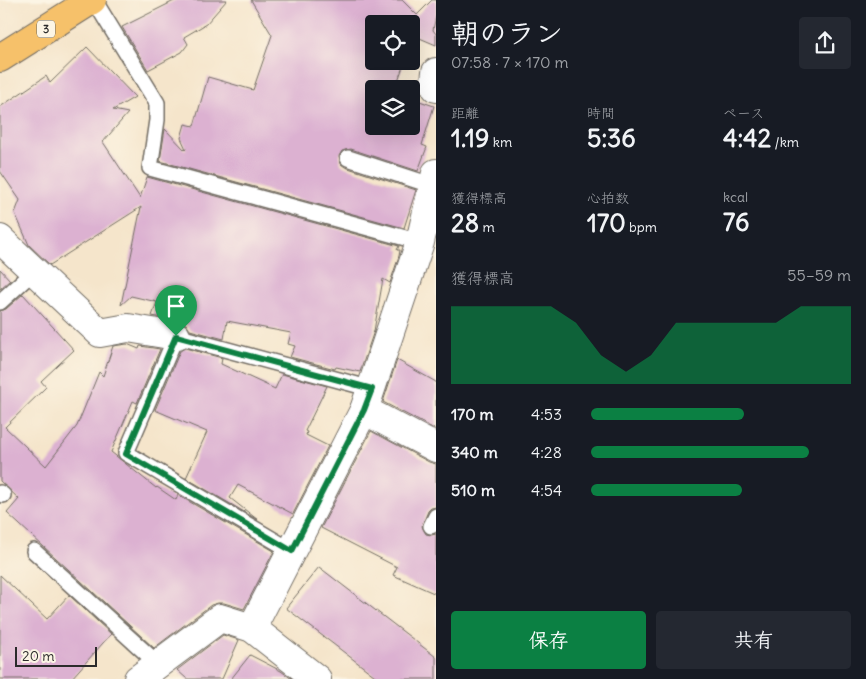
<!DOCTYPE html>
<html lang="ja">
<head>
<meta charset="utf-8">
<style>
  :root { --surface:#171b24; --page:#242831; --text:#f1f3f6; --muted:#9ea1a6; --accent:#0b8043 }
  body { margin:0; font-family:Delius,"Klee One",sans-serif; background:var(--page); color:var(--text); height:100vh; display:flex; flex-direction:column; font-size:19px; white-space:nowrap }
  * { box-sizing:border-box; margin:0 }
  p { font-size:16px; color:var(--muted) }
  .icon { flex:none; width:28px; height:28px; fill:none; stroke:currentColor; stroke-width:2; stroke-linecap:round; stroke-linejoin:round }
  .map { position:relative; flex:1; overflow:hidden }
  .side { display:flex; flex-direction:column; background:var(--surface); width:430px }
  .side>* { flex:none }
  .tools { position:absolute; left:365px; top:15px; display:grid; gap:10px }
  .tools a { display:grid; place-items:center; width:55px; height:55px; border-radius:5px; background:var(--surface); box-shadow:0 5px 20px #0002; font-size:25px }
  .scale { position:absolute; left:15px; bottom:12px; width:82px; box-sizing:border-box; padding-left:5px; border:2px solid #2b2b2b; border-top:0; font-size:14px; line-height:18px; white-space:nowrap; color:#2b2b2b; -webkit-text-stroke:4px #fcf5e5; paint-order:stroke }
  .pin { position:absolute; display:grid; place-items:center; width:42px; height:42px; color:#fff; margin:-51px -21px; border-radius:50% 50% 50% 0; rotate:-45deg; box-shadow:0 0 5px #0007 }
  .pin .icon { rotate:45deg }
  .round { display:grid; place-items:center; flex:none; width:52px; height:52px; border-radius:5px; background:var(--page) }
  .overview { display:flex; align-items:center; justify-content:space-between; height:85px; padding:0 15px }
  h1 { font-size:28px; font-weight:800; line-height:38px }
  .metrics { display:grid; grid-template-columns:repeat(3,1fr); gap:8px; height:85px; padding:5px 15px }
  .metrics div { display:grid; align-content:center }
  .metrics b { font-size:25px; font-weight:800 }
  .metrics small { font-size:14px; font-weight:400 }
  .metrics p { font-size:14px }
  .chart { height:140px; padding:10px 15px }
  .chart p { display:flex; justify-content:space-between }
  .chart svg { width:100%; height:90px; margin-top:5px; fill:var(--accent); opacity:.7 }
  .button { display:flex; gap:10px; margin-top:auto; padding:10px 15px }
  .button a { flex:1; height:58px; border-radius:5px; background:var(--accent); color:#fff; font-size:20px; font-weight:800; line-height:58px; text-align:center }
  .button a+a { background:var(--page); color:var(--text) }
  ul { padding:0 15px; list-style:none; font-size:16px }
  li { display:grid; grid-template-columns:80px 60px 1fr; align-items:center; height:38px }
  li i { height:12px; border-radius:6px; background:var(--accent) }
  main { display:flex; flex:1; min-height:0 }
  .map>svg:first-child { display:block }
  .building { fill:#dcb1d1 }
  .lines { fill:none; stroke-linecap:round; stroke-linejoin:round }
  .service-casing { stroke:#726c63; stroke-width:18 }
  .minor-casing { stroke:#726c63; stroke-width:30 }
  .primary-casing { stroke:#726c63; stroke-width:30 }
  .service { stroke:#fff; stroke-width:15 }
  .minor { stroke:#fff; stroke-width:28 }
  .primary { stroke:#f6c16b; stroke-width:28 }
  .route-casing { stroke:#fff; stroke-width:10 }
  .route { stroke:#0b8043; stroke-width:6 }
  .labels { text-anchor:middle; dominant-baseline:central; stroke-width:4; stroke-linejoin:round; paint-order:stroke }
  .shield { fill:#fcf5e5; stroke:#6a6863; stroke-width:1 }
  .shield-label { font-size:11px; font-weight:bold; fill:#2b2b2b }
</style>
</head>
<body>
<main>
<div class="map">
<svg width="436" height="679" viewBox="0 0 436 679">
  <rect width="100%" height="100%" fill="#fcf5e5"/>
  <filter id="ink" filterUnits="userSpaceOnUse"><feTurbulence type="fractalNoise" baseFrequency=".02" numOctaves="2"/><feDisplacementMap in="SourceGraphic" scale="10" xChannelSelector="R" yChannelSelector="G"/><feConvolveMatrix kernelMatrix="1 2 1 2 8 2 1 2 1" color-interpolation-filters="sRGB"/></filter>
  <filter id="wash" filterUnits="userSpaceOnUse"><feTurbulence type="fractalNoise" baseFrequency=".0096" numOctaves="4" result="noise"/><feDisplacementMap in="SourceGraphic" scale="20" xChannelSelector="R" yChannelSelector="G"/><feGaussianBlur stdDeviation="1.12" result="paint"/><feColorMatrix in="noise" values="0 0 0 0 0 0 0 0 0 0 0 0 0 0 0 0 0 1.4 0 .05"/><feComposite in="paint" operator="in"/></filter>
  <g filter="url(#wash)">
    <rect width="100%" height="100%" fill="#f5e5cb"/>
    <g id="blocks">
      <g class="building">
        <path d="M176,0H227L206,24L184,37L188,44L182,52L148,70L122,27Z"/>
        <path d="M251,0H402L417,15L432,0H436V16L433,30L436,34V45L415,36L411,45V24H374V61H405L395,89H374V126H411V98L434,106L422,145L427,147L418,171L351,149L342,151L339,156L341,164L345,167L416,190L404,228L160,161L165,129L185,150L186,149L181,138L185,124L194,126L208,77L253,90L272,35Z"/>
        <path d="M87,47L135,97L113,110L128,113L103,142L140,198L147,177L399,246L397,250H400L399,256L390,283L383,279L374,331L360,372L336,367L335,369L290,357L295,346L288,344L291,333L227,321L224,339L190,330L186,324L179,321L152,316L157,302L131,296L121,305L141,207L50,265L29,245L15,213L20,200L0,171V107L46,76L50,83Z"/>
        <path d="M0,269L10,280L0,289Z"/>
        <path d="M23,294L74,350L41,381L46,387L5,427L46,466L77,426L99,372L103,376L113,346L127,344L139,349L140,346L160,349L137,403L133,401L111,452L156,488L157,487L176,500L178,495L274,551L244,609L224,603H218L211,605L154,648L7,513L19,499L0,481V311L6,309Z"/>
        <path d="M185,348L222,358L221,364L275,389L282,374L327,386L305,431L307,432L306,435L328,446L293,514L238,485L230,498L258,520L186,478L207,432L155,410L180,351Z"/>
        <path d="M397,360L436,382V430L383,402Z"/>
        <path d="M371,431L429,462L436,464V507L431,508L428,511L422,526L426,534L431,535L436,534V594L393,575L397,567L321,528Z"/>
        <path d="M319,567L436,657V679H379L286,608Z"/>
        <path d="M0,575L47,619L69,595L111,634L71,679H0Z"/>
        <path d="M223,635L239,640L222,679H187L177,670Z"/>
        <path d="M250,655L281,671L292,679H231Z"/>
      </g>
    </g>
  </g>
  <g filter="url(#ink)">
    <use href="#blocks" fill-opacity="0" stroke="#726c63" stroke-width="1"/>
    <g class="lines">
      <defs>
        <g id="service">
          <path d="M94,0L157,103V120L150,168L420,242"/>
          <path d="M348,158L434,186"/>
          <path d="M0,302L34,271"/>
          <path d="M0,493L3,495"/>
          <path d="M431,526L436,516"/>
          <path d="M34,551L158,664"/>
          <path d="M292,551L126,453L176,336L372,389"/>
        </g>
        <g id="minor">
          <path d="M436,72L435,81L436,88"/>
          <path d="M0,239L100,333L128,328L176,336"/>
          <path d="M364,410L436,448"/>
          <path d="M252,628L364,410L420,242L436,173"/>
          <path d="M138,679L220,618L252,628L317,679"/>
        </g>
        <path id="primary" d="M0,58L92,0"/>
      </defs>
      <use href="#service" class="service-casing"/>
      <use href="#minor" class="minor-casing"/>
      <use href="#primary" class="primary-casing"/>
      <use href="#service" class="service"/>
      <use href="#minor" class="minor"/>
      <use href="#primary" class="primary"/>
    </g>
  </g>
  <g class="lines" filter="url(#ink)">
    <defs>
      <path id="route" d="M176,336L372,389L364,410L292,551L126,454Z"/>
    </defs>
    <use href="#route" class="route-casing"/>
    <use href="#route" class="route"/>
  </g>
  <g class="labels">
    <rect class="shield" x="37" y="20.5" width="18" height="17" rx="4"/>
    <g class="shield-label">
      <text x="46" y="29">3</text>
    </g>
  </g>
</svg>
<div class="tools">
<a><svg class="icon" aria-label="locate" viewBox="0 0 24 24"><circle cx="12" cy="12" r="6"/><path d="M12 2v4M12 18v4M2 12h4M18 12h4"/></svg></a>
<a><svg class="icon" aria-label="layers" viewBox="0 0 24 24"><path d="M12 4l9 5-9 5-9-5zM3 14l9 5 9-5"/></svg></a>
</div>
<div class="scale">20 m</div>
<div class="pin" style="left:176px;top:336px;background:#1e9e55"><svg class="icon" aria-label="arrive" viewBox="0 0 24 24"><path d="M6 21V4h12l-3 4 3 4H6"/></svg></div>
</div>
<section class="side">
<div class="overview"><div><h1>朝のラン</h1><p>07:58 · 7 × 170 m</p></div><a class="round"><svg class="icon" aria-label="share" viewBox="0 0 24 24"><path d="M12 15V3M7 8l5-5 5 5M5 13v7h14v-7"/></svg></a></div>
<div class="metrics">
<div><p>距離</p><b>1.19<small> km</small></b></div>
<div><p>時間</p><b>5:36</b></div>
<div><p>ペース</p><b>4:42<small> /km</small></b></div>
</div>
<div class="metrics">
<div><p>獲得標高</p><b>28<small> m</small></b></div>
<div><p>心拍数</p><b>170<small> bpm</small></b></div>
<div><p>kcal</p><b>76</b></div>
</div>
<div class="chart"><p><span>獲得標高</span>55–59 m</p>
<svg viewBox="0 0 160 44" preserveAspectRatio="none"><path d="M0 44V6L10 6L20 6L30 6L40 6L50 14L60 30L70 38L80 30L90 14L100 14L110 14L120 14L130 14L140 6L150 6L160 6V44z"/></svg>
</div>
<ul>
<li><b>170 m</b>4:53<i style="width:59%"></i></li>
<li><b>340 m</b>4:28<i style="width:84%"></i></li>
<li><b>510 m</b>4:54<i style="width:58%"></i></li>
</ul>
<div class="button"><a>保存</a><a>共有</a></div>
</section>
</main>
</body>
</html>
